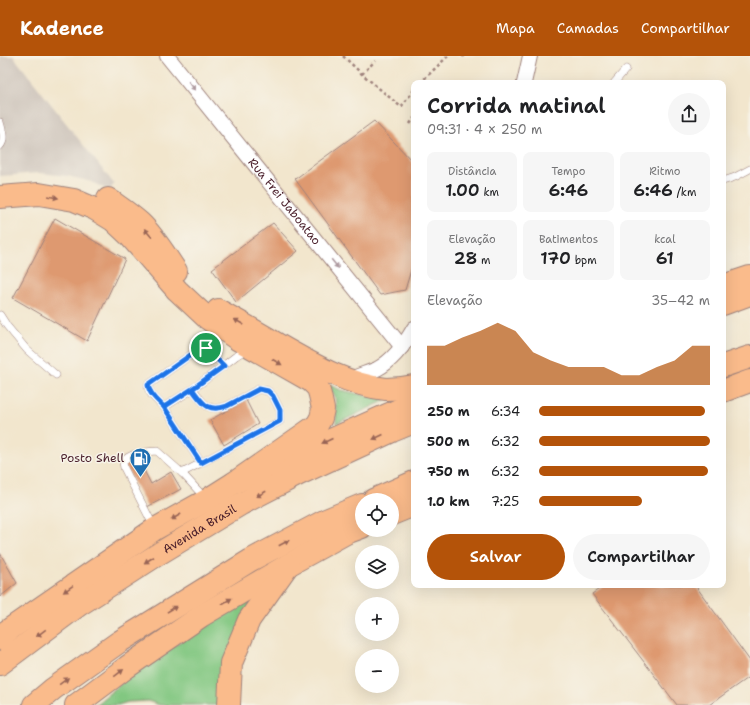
<!DOCTYPE html>
<html lang="pt">
<head>
<meta charset="utf-8">
<style>
  :root { --surface:#fff; --page:#f6f6f6; --text:#202124; --muted:#757577; --accent:#b45309 }
  body { margin:0; font-family:"Shantell Sans",sans-serif; background:var(--page); color:var(--text); height:100vh; display:flex; flex-direction:column; font-size:15px; white-space:nowrap }
  * { box-sizing:border-box; margin:0 }
  p { font-size:13px; color:var(--muted) }
  .icon { flex:none; width:22px; height:22px; fill:none; stroke:currentColor; stroke-width:2; stroke-linecap:round; stroke-linejoin:round }
  .map { position:relative; flex:1; overflow:hidden }
  .details { position:absolute; left:411px; top:24px; width:315px; height:508px; display:flex; flex-direction:column; background:var(--surface); border-radius:8px; box-shadow:0 4px 16px #0002 }
  .details>* { flex:none }
  .tools { position:absolute; left:355px; top:437px; display:grid; gap:8px }
  .tools a { display:grid; place-items:center; width:44px; height:44px; border-radius:50%; background:var(--surface); box-shadow:0 4px 16px #0002; font-size:20px }
  .pin { position:absolute; display:grid; place-items:center; width:34px; height:34px; color:#fff; margin:-17px; border:2px solid #fff; border-radius:50%; box-shadow:0 1px 4px #0007 }
  .round { display:grid; place-items:center; flex:none; width:42px; height:42px; border-radius:21px; background:var(--page) }
  .summary { display:flex; align-items:center; justify-content:space-between; height:68px; padding:0 16px }
  h1 { font-size:22px; font-weight:600; line-height:30px }
  .figures { display:grid; grid-template-columns:repeat(3,1fr); gap:6px; height:68px; padding:4px 16px }
  .figures div { display:grid; align-content:center; border-radius:8px; background:var(--page); text-align:center }
  .figures b { font-size:17px; font-weight:600 }
  .figures small { font-size:11px; font-weight:400 }
  .figures p { font-size:11px }
  .chart { height:112px; padding:8px 16px }
  .chart p { display:flex; justify-content:space-between }
  .chart svg { width:100%; height:72px; margin-top:4px; fill:var(--accent); opacity:.7 }
  .primary-button { display:flex; gap:8px; margin-top:auto; padding:8px 16px }
  .primary-button a { flex:1; height:46px; border-radius:24px; background:var(--accent); color:#fff; font-size:16px; font-weight:600; line-height:46px; text-align:center }
  .primary-button a+a { background:var(--page); color:var(--text) }
  ul { padding:0 16px; list-style:none; font-size:13px }
  li { display:grid; grid-template-columns:64px 48px 1fr; align-items:center; height:30px }
  li i { height:10px; border-radius:5px; background:var(--accent) }
  header { display:flex; align-items:center; gap:24px; box-sizing:border-box; height:56px; padding:0 20px; background:var(--accent); color:#fff }
  header strong { font-size:19px }
  nav { display:flex; gap:22px; margin-inline-start:auto; font-size:14px }
  .map>svg:first-child { display:block }
  .industrial { fill:#ccc2b9 }
  .green { fill:#82c781; stroke:#667356 }
  .building { fill:#de996f }
  .lines { fill:none; stroke-linecap:round; stroke-linejoin:round }
  .service-casing { stroke:#9e827c; stroke-width:8 }
  .minor-casing { stroke:#9e827c; stroke-width:16 }
  .trunk-casing { stroke:#9e827c; stroke-width:24 }
  .motorway-casing { stroke:#9e827c; stroke-width:24 }
  .path { stroke:#9e827c; stroke-width:2.5; stroke-dasharray:3 3; stroke-linecap:butt }
  .service { stroke:#fff; stroke-width:7 }
  .minor { stroke:#fff; stroke-width:14 }
  .trunk { stroke:#fabb8b; stroke-width:22 }
  .motorway { stroke:#fabb8b; stroke-width:22 }
  .oneway { fill:#ae9aa0 }
  .oneway2 { fill:#996556 }
  .route-casing { stroke:#fff; stroke-width:8 }
  .route { stroke:#1a73e8; stroke-width:5 }
  .labels { text-anchor:middle; dominant-baseline:central; stroke-width:3; stroke-linejoin:round; paint-order:stroke }
  .street-label { font-size:12px; fill:#4a1f2b; stroke:#f7f3e8 }
  .poi-label { font-size:12px; fill:#4a1f2b; stroke:#f7f3e8; text-anchor:end }
</style>
</head>
<body>
<header>
<strong>Kadence</strong>
<nav><a>Mapa</a><a>Camadas</a><a>Compartilhar</a></nav>
</header>
<div class="map">
<svg width="750" height="649" viewBox="0 0 750 649">
  <rect width="100%" height="100%" fill="#f7f3e8"/>
  <filter id="ink" filterUnits="userSpaceOnUse"><feTurbulence type="fractalNoise" baseFrequency=".025" numOctaves="2"/><feDisplacementMap in="SourceGraphic" scale="8" xChannelSelector="R" yChannelSelector="G"/><feConvolveMatrix kernelMatrix="1 2 1 2 8 2 1 2 1" color-interpolation-filters="sRGB"/></filter>
  <filter id="wash" filterUnits="userSpaceOnUse"><feTurbulence type="fractalNoise" baseFrequency=".012" numOctaves="4" result="noise"/><feDisplacementMap in="SourceGraphic" scale="16" xChannelSelector="R" yChannelSelector="G"/><feGaussianBlur stdDeviation="0.9" result="paint"/><feColorMatrix in="noise" values="0 0 0 0 0 0 0 0 0 0 0 0 0 0 0 0 0 1.4 0 .05"/><feComposite in="paint" operator="in"/></filter>
  <g filter="url(#wash)">
    <rect width="100%" height="100%" fill="#f2e6cd"/>
    <path class="industrial" d="M0,0H13L114,128L109,135L92,126L68,120L39,117L0,120Z"/>
    <g class="green">
      <path d="M329,329L341,334L386,344L336,368V353L335,341Z"/>
      <path d="M265,530L222,649H160L148,645L128,646L118,649H95L140,612Z"/>
    </g>
    <g id="blocks">
      <g class="building">
        <path d="M374,65L414,107V204L405,234L380,239L295,123Z"/>
        <path d="M55,162L125,203L87,285L13,242Z"/>
        <path d="M273,167L298,195L236,246L212,213Z"/>
        <path d="M246,344L258,368L224,389L210,364Z"/>
        <path d="M137,401L151,428L171,416L181,433L147,451L124,408Z"/>
        <path d="M0,497L17,527L0,541Z"/>
        <path d="M605,529H695L750,605V620L709,649H677L592,538Z"/>
      </g>
    </g>
  </g>
  <g filter="url(#ink)">
    <use href="#blocks" fill-opacity="0" stroke="#9e827c" stroke-width="1"/>
    <g class="lines">
      <defs>
        <g id="service">
          <path d="M614,27L626,13"/>
          <path d="M0,66C2,74 6,84 0,90"/>
          <path d="M723,125L735,121L750,113"/>
          <path d="M0,259L7,270L27,294L56,319"/>
          <path d="M206,292L218,272"/>
          <path d="M164,351C158,345 148,338 148,329L199,293L206,292L224,310"/>
          <path d="M201,407L164,351L193,333L236,300L248,292"/>
          <path d="M182,417L280,365V354L273,340L268,335L259,333L227,350C207,357 203,347 193,333"/>
          <path d="M154,471L124,412L123,406C130,396 146,396 157,395L182,417L205,442"/>
        </g>
        <g id="minor">
          <path id="s1" d="M167,0L402,291"/>
          <path d="M524,27L530,0"/>
          <path d="M348,324C357,320 367,317 377,313C394,304 405,288 414,272"/>
        </g>
        <g id="trunk">
          <path d="M723,230L750,221"/>
          <path d="M723,335L750,325"/>
          <path d="M392,458L414,449"/>
          <path d="M0,580L155,473L207,444L234,427L414,347"/>
          <path d="M76,649L127,611L201,560L288,509L346,477L362,471"/>
        </g>
        <g id="motorway">
          <path d="M0,141L39,138L74,144L95,153L113,164L130,180L177,234L207,262L237,283L311,325L318,332L320,339L323,353L321,362L317,369L234,427"/>
          <path d="M108,143C119,151 130,158 140,167C154,180 165,199 176,215"/>
          <path d="M723,248L750,238"/>
          <path d="M218,254C239,266 261,278 282,291C314,309 348,329 386,333C396,333 405,332 414,330"/>
          <path d="M723,310L750,301"/>
          <path d="M373,444L414,426"/>
          <path d="M0,583L7,576"/>
          <path id="s2" d="M0,608L79,549L160,497L241,448L299,418L392,375L414,366"/>
          <path d="M34,649L53,633L119,586L251,504L326,464L362,449"/>
          <path d="M229,649L231,607L249,564L288,509"/>
        </g>
      </defs>
      <use href="#service" class="service-casing"/>
      <use href="#minor" class="minor-casing"/>
      <use href="#trunk" class="trunk-casing"/>
      <use href="#motorway" class="motorway-casing"/>
      <g class="path">
        <path d="M343,0L362,18L401,51L414,34"/>
        <path d="M462,0H465"/>
        <path d="M362,18L375,5"/>
        <path d="M420,27L448,0"/>
        <path d="M410,68L414,62"/>
      </g>
      <use href="#service" class="service"/>
      <use href="#minor" class="minor"/>
      <use href="#trunk" class="trunk"/>
      <use href="#motorway" class="motorway"/>
    </g>
    <defs><path id="oneway-solid" d="M-6-.8H1V-3.2L6.5 0L1 3.2V.8H-6Z"/></defs>
    <g class="oneway">
      <use href="#oneway-solid" transform="translate(192 30) rotate(51)"/>
      <use href="#oneway-solid" transform="translate(335 208) rotate(51)"/>
    </g>
    <g class="oneway2">
      <use href="#oneway-solid" transform="translate(53 141) rotate(10)"/>
      <use href="#oneway-solid" transform="translate(148 177) rotate(-130)"/>
      <use href="#oneway-solid" transform="translate(239 266) rotate(-150)"/>
      <use href="#oneway-solid" transform="translate(277 306) rotate(30)"/>
      <use href="#oneway-solid" transform="translate(378 381) rotate(155)"/>
      <use href="#oneway-solid" transform="translate(327 385) rotate(156)"/>
      <use href="#oneway-solid" transform="translate(261 438) rotate(152)"/>
      <use href="#oneway-solid" transform="translate(176 461) rotate(150)"/>
      <use href="#oneway-solid" transform="translate(284 487) rotate(-28)"/>
      <use href="#oneway-solid" transform="translate(149 504) rotate(147)"/>
      <use href="#oneway-solid" transform="translate(68 533) rotate(145)"/>
      <use href="#oneway-solid" transform="translate(227 545) rotate(-31)"/>
      <use href="#oneway-solid" transform="translate(172 553) rotate(-31)"/>
      <use href="#oneway-solid" transform="translate(41 577) rotate(143)"/>
      <use href="#oneway-solid" transform="translate(119 617) rotate(-37)"/>
      <use href="#oneway-solid" transform="translate(64 625) rotate(-36)"/>
    </g>
  </g>
  <g class="lines" filter="url(#ink)">
    <defs>
      <path id="route" d="M206,292L224,310L192,333L164,351L201,407L280,365V354L273,340L268,335L259,333L227,350C207,357 203,347 192,333L164,351C158,345 149,338 148,329L199,293L206,292"/>
    </defs>
    <use href="#route" class="route-casing"/>
    <use href="#route" class="route"/>
  </g>
  <defs>
    <symbol id="fuel-pin" viewBox="-11 -11 22 30"><path d="M0 17L-7.5 6A9.5 9.5 0 1 1 7.5 6Z" fill="#1f6fb2" stroke="#f7f3e8"/><path d="M-5.5-6h7V0h2V4h1.3V-2.5L3-4.5l.8-.8L6-3V5H2.5V1h-1V6h-7ZM-4.2-4.7v3.2H.2V-4.7Z" fill="#fff"/></symbol>
  </defs>
  <g fill-rule="evenodd">
    <use href="#fuel-pin" x="128" y="390" width="25" height="34"/>
  </g>
  <g class="labels">
    <g class="street-label">
      <text stroke="none"><textPath href="#s1" startOffset="187">Rua Frei Jaboatao</textPath></text>
      <text stroke="none"><textPath href="#s2" startOffset="241">Avenida Brasil</textPath></text>
    </g>
    <g class="poi-label">
      <text x="124" y="402">Posto Shell</text>
    </g>
  </g>
</svg>
<div class="tools">
<a><svg class="icon" aria-label="locate" viewBox="0 0 24 24"><circle cx="12" cy="12" r="6"/><path d="M12 2v4M12 18v4M2 12h4M18 12h4"/></svg></a>
<a><svg class="icon" aria-label="layers" viewBox="0 0 24 24"><path d="M12 4l9 5-9 5-9-5zM3 14l9 5 9-5"/></svg></a>
<a>+</a>
<a>−</a>
</div>
<div class="pin" style="left:206px;top:292px;background:#1e9e55"><svg class="icon" aria-label="arrive" viewBox="0 0 24 24"><path d="M6 21V4h12l-3 4 3 4H6"/></svg></div>
<section class="details">
<div class="summary"><div><h1>Corrida matinal</h1><p>09:31 · 4 × 250 m</p></div><a class="round"><svg class="icon" aria-label="share" viewBox="0 0 24 24"><path d="M12 15V3M7 8l5-5 5 5M5 13v7h14v-7"/></svg></a></div>
<div class="figures">
<div><p>Distância</p><b>1.00<small> km</small></b></div>
<div><p>Tempo</p><b>6:46</b></div>
<div><p>Ritmo</p><b>6:46<small> /km</small></b></div>
</div>
<div class="figures">
<div><p>Elevação</p><b>28<small> m</small></b></div>
<div><p>Batimentos</p><b>170<small> bpm</small></b></div>
<div><p>kcal</p><b>61</b></div>
</div>
<div class="chart"><p><span>Elevação</span>35–42 m</p>
<svg viewBox="0 0 160 44" preserveAspectRatio="none"><path d="M0 44V20L10 20L20 15L30 11L40 6L50 11L60 24L70 29L80 33L90 33L100 33L110 38L120 38L130 33L140 29L150 20L160 20V44z"/></svg>
</div>
<ul>
<li><b>250 m</b>6:34<i style="width:97%"></i></li>
<li><b>500 m</b>6:32<i style="width:100%"></i></li>
<li><b>750 m</b>6:32<i style="width:99%"></i></li>
<li><b>1.0 km</b>7:25<i style="width:60%"></i></li>
</ul>
<div class="primary-button"><a>Salvar</a><a>Compartilhar</a></div>
</section>
</div>
</body>
</html>
